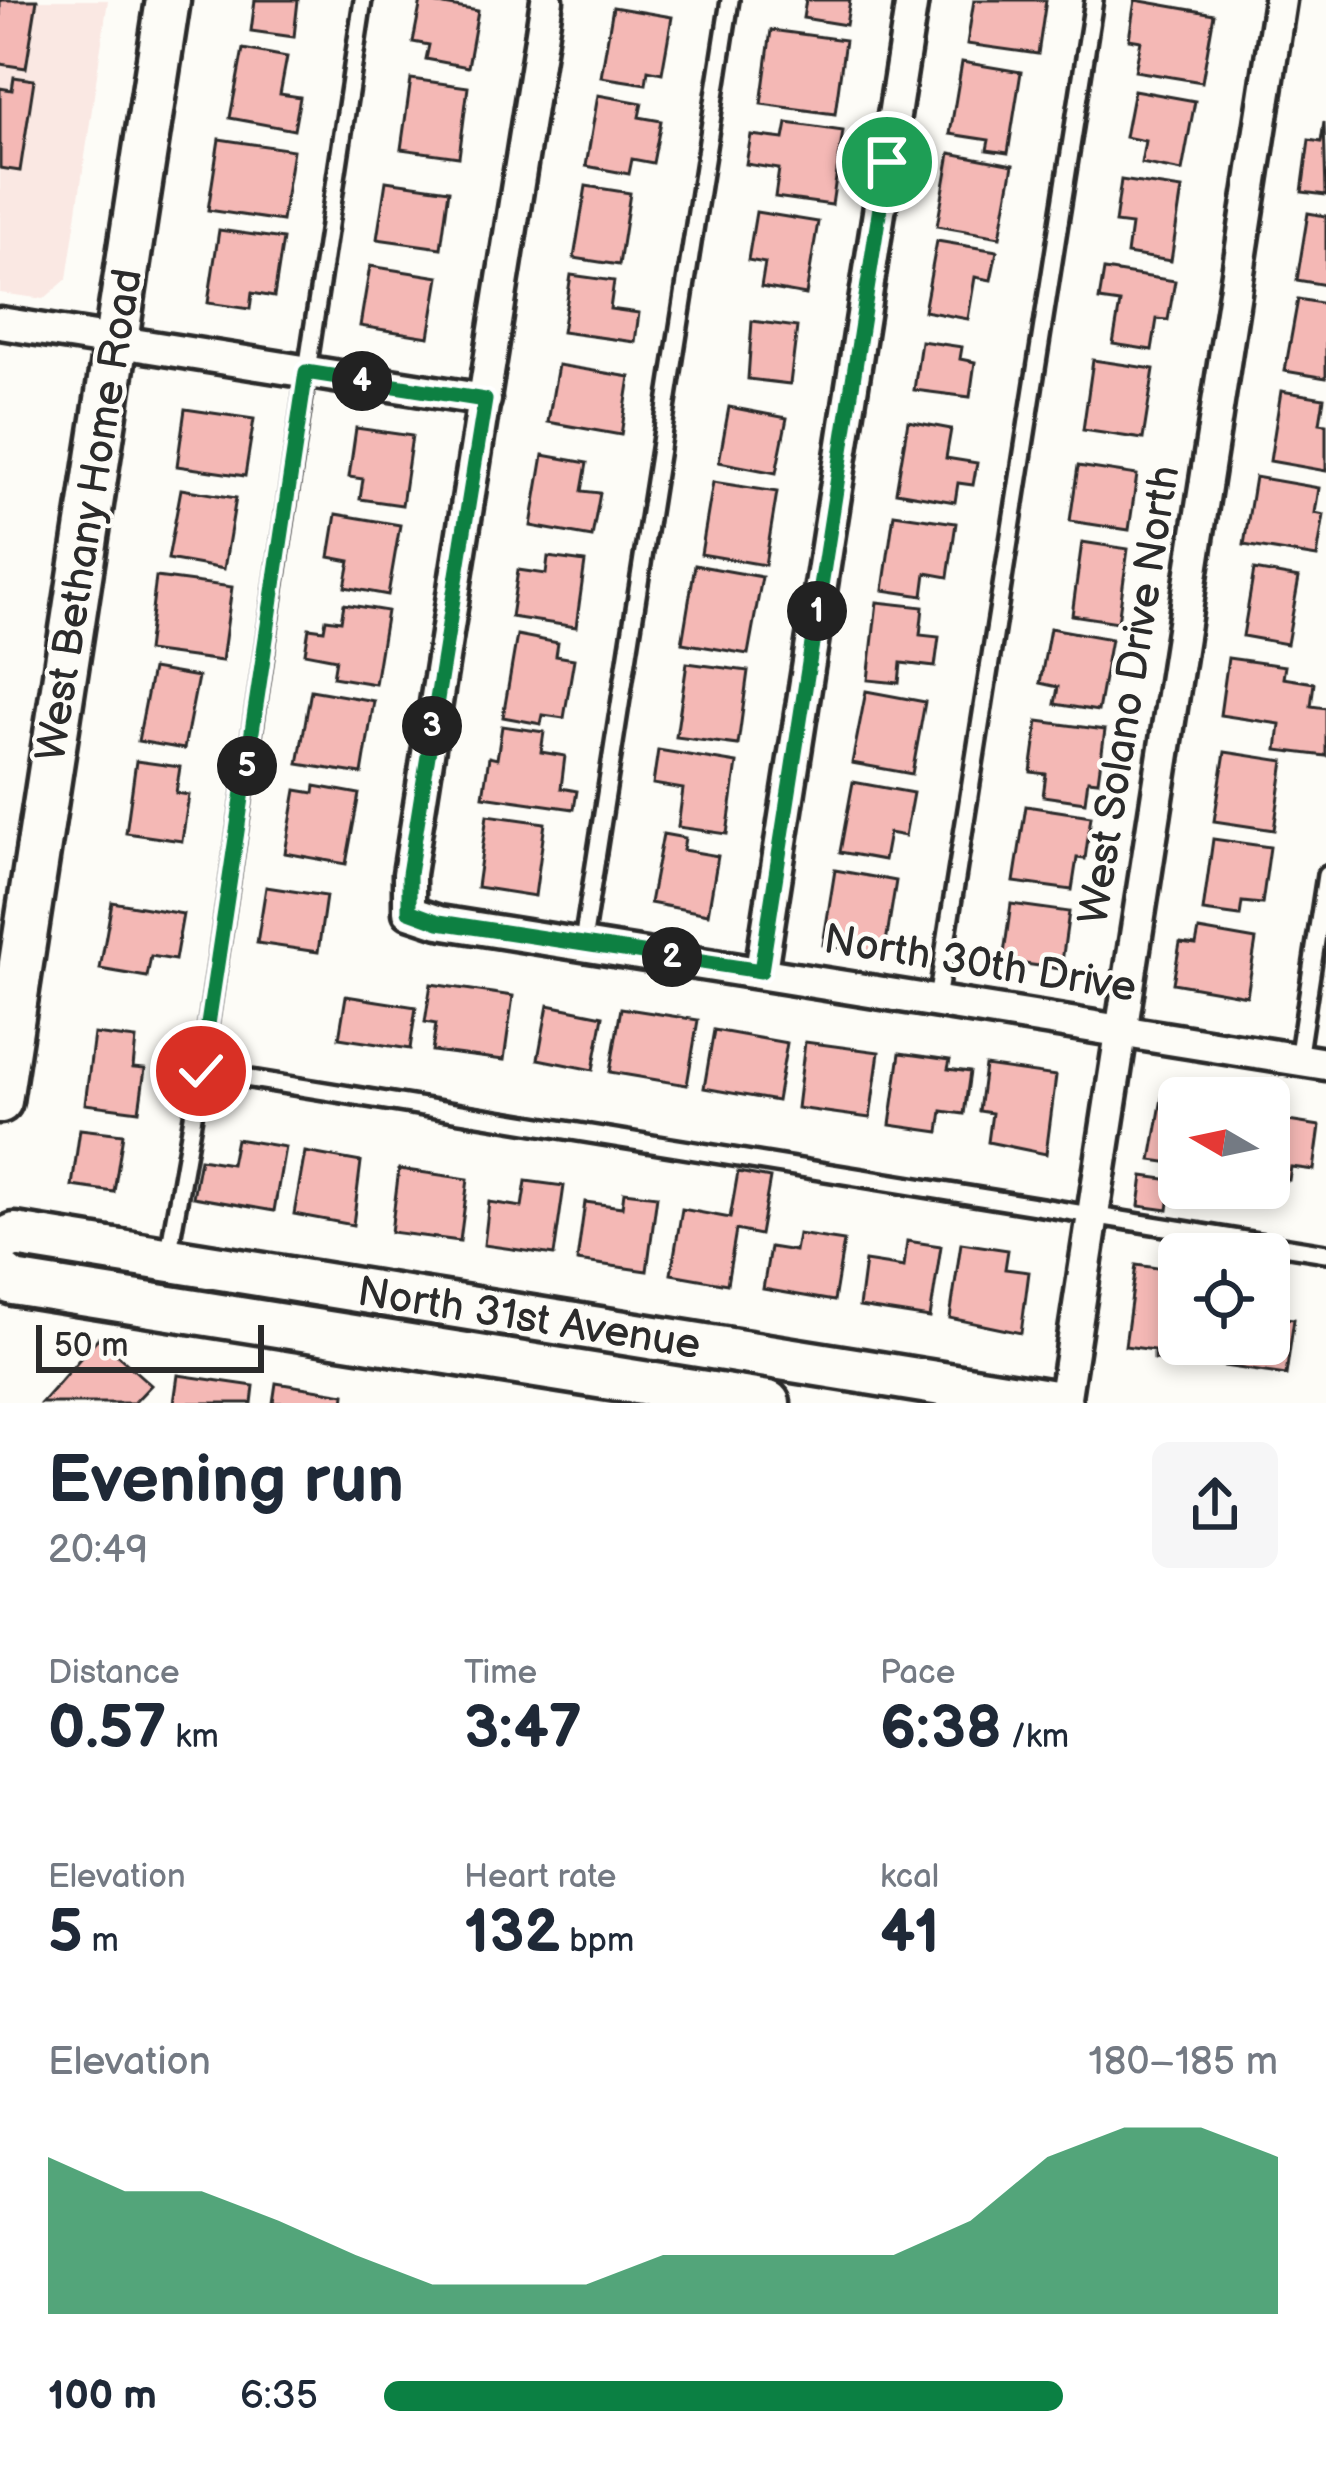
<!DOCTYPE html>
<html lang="en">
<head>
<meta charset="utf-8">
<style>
  :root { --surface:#fff; --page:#f6f6f7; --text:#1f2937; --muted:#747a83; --accent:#0b8043 }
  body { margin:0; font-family:"Balsamiq Sans",sans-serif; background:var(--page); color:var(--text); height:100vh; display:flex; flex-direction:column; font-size:45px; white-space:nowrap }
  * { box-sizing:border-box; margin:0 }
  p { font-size:39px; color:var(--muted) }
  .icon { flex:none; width:66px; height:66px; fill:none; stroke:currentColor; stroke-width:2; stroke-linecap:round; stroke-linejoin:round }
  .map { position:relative; height:1403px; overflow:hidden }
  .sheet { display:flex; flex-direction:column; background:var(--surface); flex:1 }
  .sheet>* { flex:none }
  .needle { width:78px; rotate:279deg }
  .tools { position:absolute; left:1158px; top:1077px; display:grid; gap:24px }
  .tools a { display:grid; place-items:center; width:132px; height:132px; border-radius:18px; background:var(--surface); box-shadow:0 6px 18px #0003; font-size:60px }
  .scale { position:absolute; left:36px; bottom:30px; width:228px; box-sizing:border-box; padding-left:12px; border:6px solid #2b2b2b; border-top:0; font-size:33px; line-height:42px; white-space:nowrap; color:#2b2b2b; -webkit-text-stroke:9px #fdfcf7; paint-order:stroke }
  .pin { position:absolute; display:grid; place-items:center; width:102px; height:102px; color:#fff; margin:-51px; border:6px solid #fff; border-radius:50%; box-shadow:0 3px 12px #0007 }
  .km { position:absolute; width:60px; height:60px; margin:-30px; border-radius:50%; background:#222; color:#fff; font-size:33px; line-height:60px; text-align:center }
  .round { display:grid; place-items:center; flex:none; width:126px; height:126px; border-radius:18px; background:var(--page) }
  .summary { display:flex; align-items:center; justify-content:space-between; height:204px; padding:0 48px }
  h1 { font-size:66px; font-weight:800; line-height:90px }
  .metrics { display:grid; grid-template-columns:repeat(3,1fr); gap:18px; height:204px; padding:12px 48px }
  .metrics div { display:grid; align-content:center }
  .metrics b { font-size:60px; font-weight:800 }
  .metrics small { font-size:33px; font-weight:400 }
  .metrics p { font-size:33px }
  .chart { height:336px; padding:24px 48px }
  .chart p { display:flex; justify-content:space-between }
  .chart svg { width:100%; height:216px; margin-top:12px; fill:var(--accent); opacity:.7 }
  ul { padding:0 48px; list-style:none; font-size:39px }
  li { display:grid; grid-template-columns:192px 144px 1fr; align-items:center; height:90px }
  li i { height:30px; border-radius:15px; background:var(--accent) }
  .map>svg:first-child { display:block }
  .built { fill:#fae8e3 }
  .building { fill:#f4b8b5; stroke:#2b2b2b; stroke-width:3 }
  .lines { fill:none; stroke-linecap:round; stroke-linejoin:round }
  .lane-casing { stroke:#2b2b2b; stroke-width:24 }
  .street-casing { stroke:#2b2b2b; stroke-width:39 }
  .secondary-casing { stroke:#2b2b2b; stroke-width:51 }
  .lane { stroke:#fdfcf7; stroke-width:15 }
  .street { stroke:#fdfcf7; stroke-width:30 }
  .secondary { stroke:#fdfcf7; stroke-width:42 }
  .route-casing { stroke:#fff; stroke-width:24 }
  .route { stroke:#0b8043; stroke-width:15 }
  .labels { text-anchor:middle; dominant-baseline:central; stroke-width:9; stroke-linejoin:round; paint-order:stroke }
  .street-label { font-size:42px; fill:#2b2b2b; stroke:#fdfcf7 }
</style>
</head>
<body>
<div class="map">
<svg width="1326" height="1403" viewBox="0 0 1326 1403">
  <rect width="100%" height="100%" fill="#fdfcf7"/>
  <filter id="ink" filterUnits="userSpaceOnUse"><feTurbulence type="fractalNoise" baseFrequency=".00833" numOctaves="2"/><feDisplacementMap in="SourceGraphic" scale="24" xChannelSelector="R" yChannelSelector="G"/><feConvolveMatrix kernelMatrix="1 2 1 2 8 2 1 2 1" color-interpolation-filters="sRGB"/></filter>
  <g filter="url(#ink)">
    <path class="built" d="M0,0H108L67,279L44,299L0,293Z"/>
    <g class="building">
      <path d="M0,0H37L26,68L0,64Z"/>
      <path d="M255,0H298L294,37L251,31Z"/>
      <path d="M806,0H850L846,25L803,18Z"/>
      <path d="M974,0H1046L1038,54L967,44Z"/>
      <path d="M1135,0L1214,14L1202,82L1135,71L1141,41L1129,39Z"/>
      <path d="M421,1L478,11L468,67L426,59L429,45L413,42Z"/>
      <path d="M613,7L672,17L662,73L648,70L646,84L601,77Z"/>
      <path d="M771,30L845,40L835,114L761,104Z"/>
      <path d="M243,49L287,57L280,94L300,97L294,130L230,118Z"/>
      <path d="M962,62L1021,72L1008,153L987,150L989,140L950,134Z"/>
      <path d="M14,77L34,80L20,171L0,168V88L12,90Z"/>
      <path d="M411,79L468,87L459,157L401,149Z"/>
      <path d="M1134,90L1195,101L1182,171L1141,163L1145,141L1125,137Z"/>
      <path d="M598,95L642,103L639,117L661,121L653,163L632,159L629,174L586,166Z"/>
      <path d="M1324,122L1326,195L1302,192L1309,140L1321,142Z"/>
      <path d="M787,123L843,131L832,205L775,197L779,169L746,164L751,135L784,139Z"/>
      <path d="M219,139L293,150L282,221L208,210Z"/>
      <path d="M950,153L1013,165L1000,237L937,226Z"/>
      <path d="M1121,180L1182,189L1171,261L1127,254L1131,225L1115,223Z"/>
      <path d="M386,181L449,190L441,248L377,239Z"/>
      <path d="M586,186L630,193L619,265L574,258Z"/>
      <path d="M756,212L818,222L806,295L761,287L765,263L748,260Z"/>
      <path d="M1308,213L1326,216V285L1297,280Z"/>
      <path d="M219,230L283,239L274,297L252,293L250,309L208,303Z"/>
      <path d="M937,241L997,251L991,280L975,277L968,319L924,311Z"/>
      <path d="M370,266L439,277L429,337L360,326Z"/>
      <path d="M1104,270L1175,281L1168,320L1157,319L1152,350L1113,344L1120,303L1099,300Z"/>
      <path d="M571,275L614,281L610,309L639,313L635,342L562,332Z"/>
      <path d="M1298,299L1326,304V378L1285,371Z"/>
      <path d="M752,321L797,327L790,384L748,379Z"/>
      <path d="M921,341L962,347L960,359L975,362L970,397L914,390Z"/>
      <path d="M1093,360L1154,369L1143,439L1083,430Z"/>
      <path d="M558,365L630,377L621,435L548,422Z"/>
      <path d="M1281,391L1324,398L1320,423L1326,424V471L1270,461Z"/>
      <path d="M729,407L787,418L776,473L719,462Z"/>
      <path d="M185,409L254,419L245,476L177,466Z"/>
      <path d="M908,421L951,429L946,458L977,463L973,485L958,483L955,502L896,492Z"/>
      <path d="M356,428L412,436L402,505L360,499L363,479L349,477Z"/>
      <path d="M543,455L587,463L582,491L600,493L592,537L531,526Z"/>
      <path d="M1078,466L1137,475L1129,530L1070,521Z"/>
      <path d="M1255,477L1319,488L1315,513L1324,515L1317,557L1244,545Z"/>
      <path d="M713,482L777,492L765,565L701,554Z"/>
      <path d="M181,489L236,498L224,569L168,559Z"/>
      <path d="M336,514L400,525L388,595L345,587L350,561L329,557Z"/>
      <path d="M894,514L956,523L948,577L926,573L923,596L883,590Z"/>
      <path d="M1082,542L1128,549L1118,622L1072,615Z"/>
      <path d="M548,557L585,562L576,627L511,617L518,570L546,574Z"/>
      <path d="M695,565L762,577L748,654L682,643Z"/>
      <path d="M1254,570L1299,578L1287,644L1243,636Z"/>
      <path d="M156,577L232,587L222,661L147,651Z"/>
      <path d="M877,602L923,607L920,635L939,637L935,667L901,663L899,683L868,680Z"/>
      <path d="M344,604L387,611L375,684L333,677L336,659L305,653L309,628L324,630L326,619L341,621Z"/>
      <path d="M1050,628L1111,639L1098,711L1055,704L1058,687L1040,683Z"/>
      <path d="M517,635L558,643L556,656L574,659L564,718L543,715L541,724L503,717Z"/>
      <path d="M1228,658L1285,666L1283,678L1314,683L1311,706L1326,708V756L1277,750L1280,724L1220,715Z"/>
      <path d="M687,663L748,671L738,745L676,737Z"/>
      <path d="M152,669L198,677L184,749L138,741Z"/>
      <path d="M311,690L374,701L362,774L298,764Z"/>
      <path d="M866,691L925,702L912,774L852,763Z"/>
      <path d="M1038,721L1105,730L1098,781L1088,780L1085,802L1043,796L1046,774L1031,772Z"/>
      <path d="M502,726L544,732L541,752L565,756L561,788L577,791L574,809L483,796L489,757L497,759Z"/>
      <path d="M658,750L737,763L727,834L678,827L683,789L653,784Z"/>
      <path d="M1225,752L1284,761L1274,830L1214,821Z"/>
      <path d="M136,761L180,767L176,793L189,795L182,841L126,833Z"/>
      <path d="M853,782L913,793L905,836L889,833L884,860L840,852Z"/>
      <path d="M315,786L359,794L346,864L285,853L296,790L314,793Z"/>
      <path d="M1026,806L1091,816L1085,859L1077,858L1072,890L1014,882Z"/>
      <path d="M487,815L545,823L535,896L477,887Z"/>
      <path d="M663,834L685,838L683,850L718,856L708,914L650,903Z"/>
      <path d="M1213,839L1270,847L1262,904L1242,902L1240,916L1203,911Z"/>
      <path d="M835,870L896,881L884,955L823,945Z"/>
      <path d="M266,887L326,896L318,952L257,943Z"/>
      <path d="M112,902L183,914L175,960L151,956L147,977L100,969Z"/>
      <path d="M1011,904L1069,912L1061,969L1003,961Z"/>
      <path d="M1199,930L1256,940L1247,996L1173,983L1180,943L1196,945Z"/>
      <path d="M431,984L513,996L504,1060L432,1051L436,1024L425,1022Z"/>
      <path d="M346,996L416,1007L410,1049L339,1038Z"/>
      <path d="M548,1005L603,1016L593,1070L538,1059Z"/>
      <path d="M621,1008L698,1020L687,1085L610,1072Z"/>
      <path d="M714,1030L787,1043L777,1101L704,1088Z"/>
      <path d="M94,1034L136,1039L133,1068L145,1069L139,1111L85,1104Z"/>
      <path d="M805,1042L879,1052L870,1118L797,1108Z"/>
      <path d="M900,1053L950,1060L948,1069L970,1072L964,1114L942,1111L939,1132L890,1125Z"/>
      <path d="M985,1066L1056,1076L1046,1154L988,1142L992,1113L979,1111Z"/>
      <path d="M1162,1098L1179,1101V1164L1151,1160Z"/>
      <path d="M1269,1118L1320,1126L1314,1170L1291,1167L1289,1180L1269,1177Z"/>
      <path d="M80,1129L123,1134L114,1192L72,1186Z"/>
      <path d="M236,1139L285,1147L274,1211L193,1197L200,1159L231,1164Z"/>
      <path d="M305,1152L361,1162L353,1225L294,1214Z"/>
      <path d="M399,1169L468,1179L460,1241L391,1232Z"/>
      <path d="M738,1172L770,1178L760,1235L736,1230L727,1284L671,1274L682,1209L730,1218Z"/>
      <path d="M1143,1176L1172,1180L1168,1210L1139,1206Z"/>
      <path d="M526,1181L564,1186L554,1255L484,1245L489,1202L522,1207Z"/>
      <path d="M624,1192L657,1196L647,1271L577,1261L585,1202L622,1207Z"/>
      <path d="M798,1234L844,1241L834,1301L763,1289L770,1247L795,1251Z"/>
      <path d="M907,1241L941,1246L930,1318L859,1307L865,1261L904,1267Z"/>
      <path d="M961,1243L1008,1250L1005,1269L1029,1272L1021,1333L950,1318Z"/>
      <path d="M1136,1265L1179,1271L1178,1362L1154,1359V1350L1125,1346Z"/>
      <path d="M1269,1316L1294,1319L1286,1375L1216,1365L1219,1344H1269Z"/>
      <path d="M98,1338L151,1385L134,1403H41Z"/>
      <path d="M178,1375L254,1386L252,1403H174Z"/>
      <path d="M276,1383L345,1394L344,1403H273Z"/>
    </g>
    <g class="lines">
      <defs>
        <g id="lane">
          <path d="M583,942L730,0"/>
          <path d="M937,1000L1094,0"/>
          <path d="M1298,1060L1326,875"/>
          <path d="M201,1071L1326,1253"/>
          <path d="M168,1257L201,1071L363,0"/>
        </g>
        <g id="street">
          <path d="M547,0L409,874V912L439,922L1326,1064"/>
          <path d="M0,323L485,400"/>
          <path d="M761,971L912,0"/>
          <path d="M1064,1403L1280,0"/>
        </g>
        <g id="secondary">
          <path d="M0,1101L168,0"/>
          <path d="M0,1242L15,1235L1060,1403"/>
          <path d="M0,1273L13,1283L768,1403"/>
        </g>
      </defs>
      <use href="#lane" class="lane-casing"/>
      <use href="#street" class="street-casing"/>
      <use href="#secondary" class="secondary-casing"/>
      <use href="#lane" class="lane"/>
      <use href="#street" class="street"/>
      <use href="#secondary" class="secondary"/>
    </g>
  </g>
  <g class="lines" filter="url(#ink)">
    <defs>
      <path id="route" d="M201,1071L306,372L485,400L409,874V911L439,922L761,971L887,162"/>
    </defs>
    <use href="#route" class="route-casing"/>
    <use href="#route" class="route"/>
  </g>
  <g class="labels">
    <g class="street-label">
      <text transform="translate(90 515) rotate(-81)">West Bethany Home Road</text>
      <text transform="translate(1130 695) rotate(-81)">West Solano Drive North</text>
      <text transform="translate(980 964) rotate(9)">North 30th Drive</text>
      <text transform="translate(529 1319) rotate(9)">North 31st Avenue</text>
    </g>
  </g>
</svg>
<div class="tools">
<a><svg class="needle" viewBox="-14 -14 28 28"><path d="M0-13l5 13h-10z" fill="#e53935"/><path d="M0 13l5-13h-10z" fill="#747a83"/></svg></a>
<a><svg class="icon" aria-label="locate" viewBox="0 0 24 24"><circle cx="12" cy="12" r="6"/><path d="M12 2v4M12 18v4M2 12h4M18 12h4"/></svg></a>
</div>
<div class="scale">50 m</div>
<div class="pin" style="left:887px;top:162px;background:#1e9e55"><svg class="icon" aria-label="arrive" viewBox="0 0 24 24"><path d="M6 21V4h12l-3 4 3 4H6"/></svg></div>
<div class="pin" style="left:201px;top:1071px;background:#d93025"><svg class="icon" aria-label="check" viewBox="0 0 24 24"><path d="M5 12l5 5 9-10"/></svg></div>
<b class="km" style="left:817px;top:611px">1</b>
<b class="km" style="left:672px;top:957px">2</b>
<b class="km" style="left:432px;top:726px">3</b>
<b class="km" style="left:362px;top:381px">4</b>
<b class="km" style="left:247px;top:766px">5</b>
</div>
<section class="sheet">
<div class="summary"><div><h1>Evening run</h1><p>20:49</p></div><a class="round"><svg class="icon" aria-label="share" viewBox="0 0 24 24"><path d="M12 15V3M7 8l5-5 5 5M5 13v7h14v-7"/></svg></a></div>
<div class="metrics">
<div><p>Distance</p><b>0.57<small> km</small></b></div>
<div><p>Time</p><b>3:47</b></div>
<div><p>Pace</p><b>6:38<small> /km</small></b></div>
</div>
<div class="metrics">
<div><p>Elevation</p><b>5<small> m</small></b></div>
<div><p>Heart rate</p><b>132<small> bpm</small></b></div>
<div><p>kcal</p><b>41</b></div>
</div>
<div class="chart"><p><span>Elevation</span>180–185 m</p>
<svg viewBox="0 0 160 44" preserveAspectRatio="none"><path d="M0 44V12L10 19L20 19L30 25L40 32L50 38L60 38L70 38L80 32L90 32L100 32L110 32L120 25L130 12L140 6L150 6L160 12V44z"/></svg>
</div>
<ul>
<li><b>100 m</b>6:35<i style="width:76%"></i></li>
</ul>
</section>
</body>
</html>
